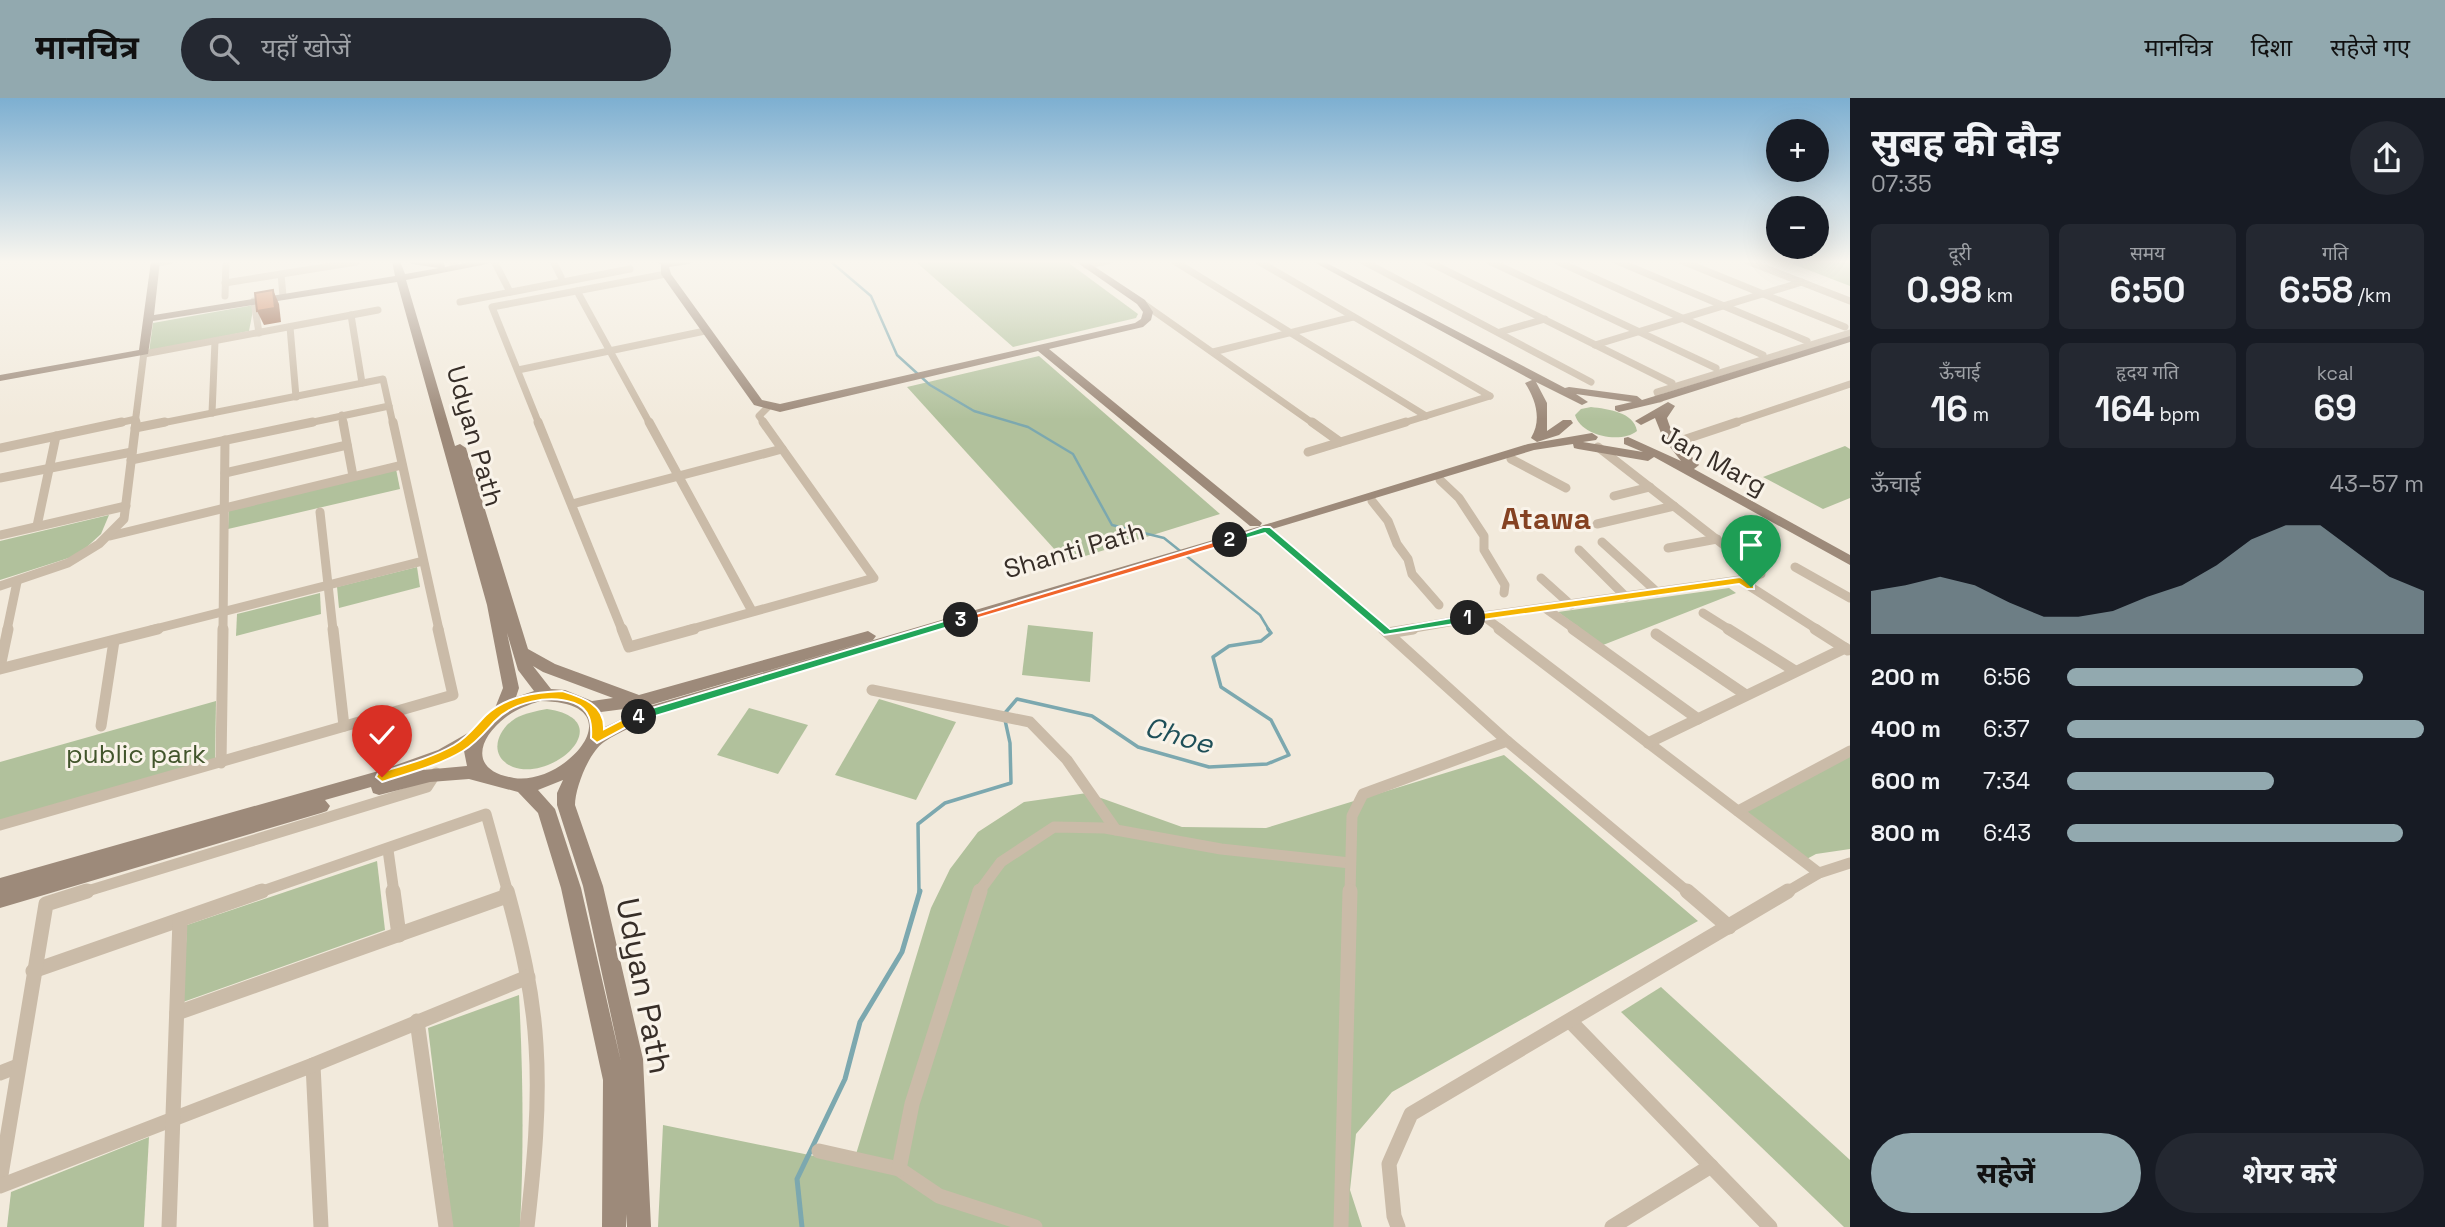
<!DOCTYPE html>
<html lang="hi">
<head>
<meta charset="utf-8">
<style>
  :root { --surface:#171b24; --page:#242831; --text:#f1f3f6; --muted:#9ea1a6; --accent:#92a9af }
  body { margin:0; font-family:"Space Grotesk","Noto Sans Devanagari",sans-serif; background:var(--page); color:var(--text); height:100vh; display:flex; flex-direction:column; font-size:26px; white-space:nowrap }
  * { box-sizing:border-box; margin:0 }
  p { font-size:23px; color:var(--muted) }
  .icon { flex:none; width:38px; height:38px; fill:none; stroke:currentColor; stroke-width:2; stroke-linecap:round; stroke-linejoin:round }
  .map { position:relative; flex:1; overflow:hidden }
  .drawer { display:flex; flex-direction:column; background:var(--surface); width:595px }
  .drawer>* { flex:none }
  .fabs { position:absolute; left:1766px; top:21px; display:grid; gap:14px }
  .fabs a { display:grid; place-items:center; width:63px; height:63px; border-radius:50%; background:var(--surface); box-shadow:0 7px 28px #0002; font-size:35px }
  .pin { position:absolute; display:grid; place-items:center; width:60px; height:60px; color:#fff; margin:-72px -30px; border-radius:50% 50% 50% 0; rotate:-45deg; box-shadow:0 0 7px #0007 }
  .pin .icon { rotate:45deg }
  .km { position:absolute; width:35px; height:35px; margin:-18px; border-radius:50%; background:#222; color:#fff; font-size:19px; line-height:35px; text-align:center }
  .round { display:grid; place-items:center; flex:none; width:74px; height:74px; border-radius:37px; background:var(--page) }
  .head { display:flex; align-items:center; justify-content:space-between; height:119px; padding:0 21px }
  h1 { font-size:38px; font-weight:700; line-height:52px }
  .figures { display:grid; grid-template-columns:repeat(3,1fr); gap:10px; height:119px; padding:7px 21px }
  .figures div { display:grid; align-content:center; border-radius:10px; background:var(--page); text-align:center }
  .figures b { font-size:35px; font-weight:700 }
  .figures small { font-size:19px; font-weight:400 }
  .figures p { font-size:19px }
  .chart { height:196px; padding:14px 21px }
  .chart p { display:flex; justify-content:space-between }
  .chart svg { width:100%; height:126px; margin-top:7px; fill:var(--accent); opacity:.7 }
  .primary-button { display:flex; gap:14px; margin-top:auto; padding:14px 21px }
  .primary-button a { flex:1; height:80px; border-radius:42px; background:var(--accent); color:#111; font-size:28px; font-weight:700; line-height:80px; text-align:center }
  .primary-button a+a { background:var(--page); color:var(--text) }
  ul { padding:0 21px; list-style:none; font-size:23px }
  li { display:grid; grid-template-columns:112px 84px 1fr; align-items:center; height:52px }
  li i { height:18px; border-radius:9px; background:var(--accent) }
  header { display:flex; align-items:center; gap:42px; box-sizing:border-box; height:98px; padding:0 35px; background:var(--accent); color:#111 }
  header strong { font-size:33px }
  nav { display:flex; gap:38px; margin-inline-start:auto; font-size:24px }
  .search { width:490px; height:63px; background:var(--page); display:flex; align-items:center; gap:18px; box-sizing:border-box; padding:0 24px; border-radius:38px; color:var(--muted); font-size:26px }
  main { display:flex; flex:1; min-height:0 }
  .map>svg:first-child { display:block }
  .green { fill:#b1c19c }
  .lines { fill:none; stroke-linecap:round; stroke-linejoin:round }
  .stream-far2 { stroke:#7ca8af; stroke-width:2.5 }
  .stream-far1 { stroke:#7ca8af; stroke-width:3.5 }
  .stream { stroke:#7ca8af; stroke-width:5 }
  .street-far3 { stroke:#cabba8; stroke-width:7 }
  .street-far2 { stroke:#cabba8; stroke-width:9 }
  .street-far1 { stroke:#cabba8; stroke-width:11 }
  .street { stroke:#cabba8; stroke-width:15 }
  .secondary { fill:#9d8a7a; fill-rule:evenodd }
  .shaded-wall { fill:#894f32 }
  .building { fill:#c47148; stroke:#894f32; stroke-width:2 }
  .split-1 { fill:#f5b400; stroke:#fff; stroke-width:2 }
  .split-2 { fill:#22a559; stroke:#fff; stroke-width:2 }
  .split-3 { fill:#f0652b; stroke:#fff; stroke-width:2 }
  .split-4 { fill:#22a559; stroke:#fff; stroke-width:2 }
  .split-5 { fill:#f5b400; stroke:#fff; stroke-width:2 }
  .labels { text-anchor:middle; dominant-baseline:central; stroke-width:6; stroke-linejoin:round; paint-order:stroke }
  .street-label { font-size:26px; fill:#372e28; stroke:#f9f3e9 }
  .park-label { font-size:26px; fill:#42552c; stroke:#f9f3e9 }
  .water-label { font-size:28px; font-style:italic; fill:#1e4f58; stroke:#f9f3e9 }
  .quarter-label { font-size:30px; font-weight:bold; fill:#854222; stroke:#f9f3e9 }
  .near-street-label { font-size:32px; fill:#372e28; stroke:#f9f3e9 }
</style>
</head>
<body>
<header>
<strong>मानचित्र</strong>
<div class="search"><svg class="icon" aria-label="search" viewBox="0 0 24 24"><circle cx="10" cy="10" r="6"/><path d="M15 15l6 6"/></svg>यहाँ खोजें</div>
<nav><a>मानचित्र</a><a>दिशा</a><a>सहेजे गए</a></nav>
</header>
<main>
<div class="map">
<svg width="1850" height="1129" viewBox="0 0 1850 1129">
  <rect width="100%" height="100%" fill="#f2eadc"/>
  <g class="green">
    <path d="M915,163H1066L1138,216L1136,220L1013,249Z"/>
    <path d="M1785,163H1850V188Z"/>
    <path d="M254,207L249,233L149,254L153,225Z"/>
    <path d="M1039,258L1220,416L1066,464L907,289Z"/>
    <path d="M1591,309C1608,311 1634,314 1637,333C1621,346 1581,338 1575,317L1581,311Z"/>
    <path d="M1845,348L1850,351V400L1823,411L1763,379Z"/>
    <path d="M396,371L400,391L228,431L229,409Z"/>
    <path d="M109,417L101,436L78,457L0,482V443Z"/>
    <path d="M417,469L420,489L339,510L337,489Z"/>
    <path d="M1729,490L1736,495L1603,547L1558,514Z"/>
    <path d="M320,495L321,516L236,538L237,516Z"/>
    <path d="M1028,527L1093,534L1090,584L1022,577Z"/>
    <path d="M879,601L956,624L916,702L835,677Z"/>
    <path d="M216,603L215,664L0,724V664Z"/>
    <path d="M749,610L808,627L778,676L717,657Z"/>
    <path d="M547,611C620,622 554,684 513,669C488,659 496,632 516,620C526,615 536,613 547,611Z"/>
    <path d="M1850,653V751L1816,756L1803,763L1738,713Z"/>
    <path d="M1504,657L1698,823L1392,994L1356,1036L1350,1092L1362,1129H658L663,1027L853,1066L931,810L950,771L978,734L1024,704L1087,695L1182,729L1266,730Z"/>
    <path d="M377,763L385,832L183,904L187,827Z"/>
    <path d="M1661,889L1850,1062V1129H1844L1621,914Z"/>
    <path d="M519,897C523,974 524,1051 520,1129H452L428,930Z"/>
    <path d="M149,1039L144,1129H7L11,1094Z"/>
  </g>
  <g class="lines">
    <path class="stream-far2" d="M830,163L871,198L897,257L930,287L974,313L1028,329L1073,356L1112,427L1164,440L1260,517L1269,532"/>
    <g class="stream-far1">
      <path d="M1005,615L1017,601L1092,618L1138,649L1209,669L1267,666L1289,657L1271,622L1221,589L1213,559L1229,548L1261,543L1271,535L1268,531"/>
      <path d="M919,795L918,726L945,705L1011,685L1010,645L1005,622"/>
    </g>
    <path class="stream" d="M802,1129L797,1081L845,981L860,924L902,854L920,793"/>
    <g class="street-far3">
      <path d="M494,163L510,194"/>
      <path d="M553,163L561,179"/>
      <path d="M1174,163L1426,318"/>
      <path d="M1258,163L1490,298"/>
      <path d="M1363,163L1591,284"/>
      <path d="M1427,163L1672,285"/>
      <path d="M1489,163L1716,270"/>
      <path d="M1557,163L1763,257"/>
      <path d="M1617,163L1807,243"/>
      <path d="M1682,163L1845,229"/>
      <path d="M1747,163L1850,203"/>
      <path d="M155,165L170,163"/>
      <path d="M453,167L456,163"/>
      <path d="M1086,167L1108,163"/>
      <path d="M281,176L283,198"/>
      <path d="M225,185L356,164"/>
      <path d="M577,193L650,326"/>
      <path d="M225,198L226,163"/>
      <path d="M254,203L259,235"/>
      <path d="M460,204L630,171"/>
      <path d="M1141,204L1314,326"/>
      <path d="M351,217L362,285"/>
      <path d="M290,229L296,299"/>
      <path d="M1500,234L1545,221"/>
      <path d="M1595,247L1802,184"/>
      <path d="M1213,254L1353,219"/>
      <path d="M144,256L378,212"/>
      <path d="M518,272L705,233"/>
      <path d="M1660,301L1657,294L1850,235"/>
      <path d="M212,315L215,243"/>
      <path d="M342,317L344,326"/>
      <path d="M114,326L136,321"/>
      <path d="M135,326L144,254"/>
      <path d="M157,326L383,281L393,326"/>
      <path d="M304,326L389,308"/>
      <path d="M539,326L492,209L666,176"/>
      <path d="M765,326L759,318L768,309"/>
      <path d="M1400,326L1490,298"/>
      <path d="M1731,326L1850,286"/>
    </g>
    <g class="street-far2">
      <path d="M343,324L353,378"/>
      <path d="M393,324L439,532"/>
      <path d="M538,324L622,532"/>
      <path d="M649,324L752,513"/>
      <path d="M1312,324L1340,344"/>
      <path d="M135,330L165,324"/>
      <path d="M1686,341L1737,324"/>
      <path d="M0,350L122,324"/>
      <path d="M1308,354L1406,324"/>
      <path d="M1511,361L1566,390"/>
      <path d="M131,362L313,324"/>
      <path d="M225,375L347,347"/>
      <path d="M0,380L132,354"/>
      <path d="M1440,382L1459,400L1484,438V452L1505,487L1504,495"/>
      <path d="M1614,398L1650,389"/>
      <path d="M1372,403L1388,423L1397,446L1408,461L1412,476L1439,507"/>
      <path d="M572,406L782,351"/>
      <path d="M320,414L333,532"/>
      <path d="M1597,426L1674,408"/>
      <path d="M37,428L56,338"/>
      <path d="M1266,431L1385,532"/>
      <path d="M0,437L126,408"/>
      <path d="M110,438L402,367"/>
      <path d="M1602,444L1657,494"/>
      <path d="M1668,450L1717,441"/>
      <path d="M1579,452L1626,499"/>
      <path d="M1795,469L1850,500"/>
      <path d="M1541,480L1571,507"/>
      <path d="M1740,482L1818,532"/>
      <path d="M0,488L68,465L99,446L124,421L136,324"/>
      <path d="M1545,510L1576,532"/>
      <path d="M1703,515L1730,532"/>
      <path d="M1483,518L1502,532"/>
      <path d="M7,532L17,484"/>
      <path d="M151,532L423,463"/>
      <path d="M223,532L225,342"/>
      <path d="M688,532L874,480L763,324"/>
      <path d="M1403,532L1483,518L1740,482L1761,476L1598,349"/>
    </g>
    <g class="street-far1">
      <path d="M333,531L344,628"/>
      <path d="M622,531L629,549L694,531"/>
      <path d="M1383,531L1507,643L1689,795"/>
      <path d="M1499,531L1819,775"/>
      <path d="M1573,531L1698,621"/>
      <path d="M1728,531L1795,573"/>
      <path d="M1815,531L1848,552"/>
      <path d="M1388,535L1413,531"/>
      <path d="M1656,536L1746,597"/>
      <path d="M0,569L8,531"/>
      <path d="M0,571L158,531"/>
      <path d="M872,592L1030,624L1067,662L1116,732"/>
      <path d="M101,628L114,543"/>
      <path d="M1648,645L1845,550"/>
      <path d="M221,665L223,531"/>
      <path d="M1738,713L1850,653"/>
      <path d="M0,727L453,597L438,531"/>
      <path d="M388,752L394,795"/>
      <path d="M81,795L427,689L436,675"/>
      <path d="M257,795L486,716L508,795"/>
      <path d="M978,795L1001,764L1054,729L1105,730L1221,751L1350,765"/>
      <path d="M1350,795L1352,718L1363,696L1507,643"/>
      <path d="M1785,795L1819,775L1850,765"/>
    </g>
    <g class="street">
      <path d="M393,793L399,837"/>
      <path d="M507,793C521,844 533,894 536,947C540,1007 534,1068 527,1129"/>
      <path d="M1687,793L1729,829"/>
      <path d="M33,873L262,793"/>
      <path d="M177,915L507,798"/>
      <path d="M417,923L446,1129"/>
      <path d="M1570,923L1770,1129"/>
      <path d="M313,967L321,1129"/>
      <path d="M0,975L18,968"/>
      <path d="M819,1053L899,1071L939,1098L1035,1129"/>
      <path d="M899,1071L912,1006L980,793"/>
      <path d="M0,1083L46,806L87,793"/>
      <path d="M0,1088L313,967L528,879"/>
      <path d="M169,1129L180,822"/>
      <path d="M1341,1129L1350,793"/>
      <path d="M1398,1129L1394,1118L1389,1066L1411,1016L1788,793"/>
      <path d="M1612,1129L1711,1068"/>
    </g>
    <g class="secondary">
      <path d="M151,163H160L154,217L395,178L392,163H400L405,176L439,170L412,166L408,163L441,164L444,165L445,169L475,163H491L487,166L406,182L455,348L460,346L466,350L528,551L555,566L639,597L868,533L876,538L873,542L647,608L601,614L605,629L646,609L1261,428L1528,346L1592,335L1598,339L1596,342L1583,344L1643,354L1624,346V340L1628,339L1681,363L1663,340L1655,320L1641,327L1635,323L1668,304L1675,308L1667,320C1673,341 1686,351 1699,367L1694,371L1850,457V467L1654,359L1648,363L1578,351L1574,350L1573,346L1534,352L658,617C640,626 620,633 604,644C589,654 575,690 575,707L603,788L643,961L651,1129H627L626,1116V1129H602L603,982L561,790L538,715L518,694L469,681L430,684L379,697L373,695L371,689L325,702L330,708L327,713L321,715L0,810V780L382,672L438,652L475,631L495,610L503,590L487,507L397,184L153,223L148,256L0,283V277L139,252ZM507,535L518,572L534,593L516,599L519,590ZM533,568L543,574L613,600L592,603L565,592L551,591ZM540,603C639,604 566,688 514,680C469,673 477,641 506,619C517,611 528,607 540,603ZM464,653L467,668L423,672ZM563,682L557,695V707L583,788L621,964L581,790L555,711L538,692Z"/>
      <path d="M653,163H693L689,166L669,169L671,176L762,302L780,306L1135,225L1141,221L1143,214L1137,206L1075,163H1086L1145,202L1153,214L1151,222L1143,229L1049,251L1262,425L1260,428H1250L1038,253L780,314L754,307L661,176V166Z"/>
      <path d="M1312,163H1323L1565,290L1569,289L1637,298L1642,302L1850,238V244L1657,305L1619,314L1615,312V308L1632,304L1576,296L1588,304L1582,307L1536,284L1547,305V333L1563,322H1571L1573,325L1559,337L1537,344L1531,340C1542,322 1536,302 1525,285L1532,282Z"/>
    </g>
  </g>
  <path class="shaded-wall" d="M273,192L279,206L281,224L264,227L257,213Z"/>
  <path class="building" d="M273,192L275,210L257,213L255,195Z"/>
  <linearGradient id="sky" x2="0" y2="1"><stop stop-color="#7dafd1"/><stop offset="0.51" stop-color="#f9f6ef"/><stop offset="1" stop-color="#f9f6ef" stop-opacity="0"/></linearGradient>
  <rect width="1850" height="321" fill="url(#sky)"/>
  <path class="split-1" d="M1740,479L1754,486V491H1747L1739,486L1468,524L1463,520L1468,517Z"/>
  <path class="split-2" d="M1263,429H1270L1390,531L1468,517L1474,520L1468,524L1384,537L1265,435L1230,445L1225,442Z"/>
  <path class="split-3" d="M1230,439L1234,440V444L965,524L956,522Z"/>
  <path class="split-4" d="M961,518L965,519V524L639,623L633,619L635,615Z"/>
  <path class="split-5" d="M562,593C581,599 605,606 604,631L635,615H643L645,619L597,645L591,640C592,625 590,611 574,605C549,596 513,604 494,624C484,635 476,645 463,653C438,668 409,675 382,684L376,679L378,675C404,667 431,660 454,647C468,639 475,628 486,617C506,598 536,594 562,593Z"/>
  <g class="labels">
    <g class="street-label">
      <text transform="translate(475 338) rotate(74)">Udyan Path</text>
      <text transform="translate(1714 362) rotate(29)">Jan Marg</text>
      <text transform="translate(1074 452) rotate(-16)">Shanti Path</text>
    </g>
    <g class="park-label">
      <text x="136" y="656">public park</text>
    </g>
    <g class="water-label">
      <text transform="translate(1179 637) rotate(16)">Choe</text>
    </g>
    <g class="quarter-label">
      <text x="1546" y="420">Atawa</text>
    </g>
    <g class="near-street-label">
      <text transform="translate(644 888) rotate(79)">Udyan Path</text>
    </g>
  </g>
</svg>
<div class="fabs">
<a>+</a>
<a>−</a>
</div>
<div class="pin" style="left:1751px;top:489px;background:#1e9e55"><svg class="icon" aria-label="arrive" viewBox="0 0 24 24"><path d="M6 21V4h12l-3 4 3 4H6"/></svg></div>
<div class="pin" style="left:382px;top:679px;background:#d93025"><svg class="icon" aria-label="check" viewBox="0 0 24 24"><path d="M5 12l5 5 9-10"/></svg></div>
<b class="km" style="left:1468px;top:520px">1</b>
<b class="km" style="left:1230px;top:442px">2</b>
<b class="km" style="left:961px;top:522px">3</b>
<b class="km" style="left:639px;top:619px">4</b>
</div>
<section class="drawer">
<div class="head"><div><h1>सुबह की दौड़</h1><p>07:35</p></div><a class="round"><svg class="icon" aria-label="share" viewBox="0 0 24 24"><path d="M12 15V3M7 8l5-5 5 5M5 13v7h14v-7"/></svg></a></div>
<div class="figures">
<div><p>दूरी</p><b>0.98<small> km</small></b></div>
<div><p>समय</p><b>6:50</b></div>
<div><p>गति</p><b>6:58<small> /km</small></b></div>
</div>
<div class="figures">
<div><p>ऊँचाई</p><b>16<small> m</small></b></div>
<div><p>हृदय गति</p><b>164<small> bpm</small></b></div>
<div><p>kcal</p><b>69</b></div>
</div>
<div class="chart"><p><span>ऊँचाई</span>43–57 m</p>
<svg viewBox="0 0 160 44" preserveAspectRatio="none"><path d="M0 44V29L10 27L20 24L30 27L40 33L50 38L60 38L70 36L80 31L90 27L100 20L110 11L120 6L130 6L140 15L150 24L160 29V44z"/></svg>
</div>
<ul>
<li><b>200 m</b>6:56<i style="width:83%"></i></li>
<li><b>400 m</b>6:37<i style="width:100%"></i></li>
<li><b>600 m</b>7:34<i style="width:58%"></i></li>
<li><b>800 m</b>6:43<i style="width:94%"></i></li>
</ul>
<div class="primary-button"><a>सहेजें</a><a>शेयर करें</a></div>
</section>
</main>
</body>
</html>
